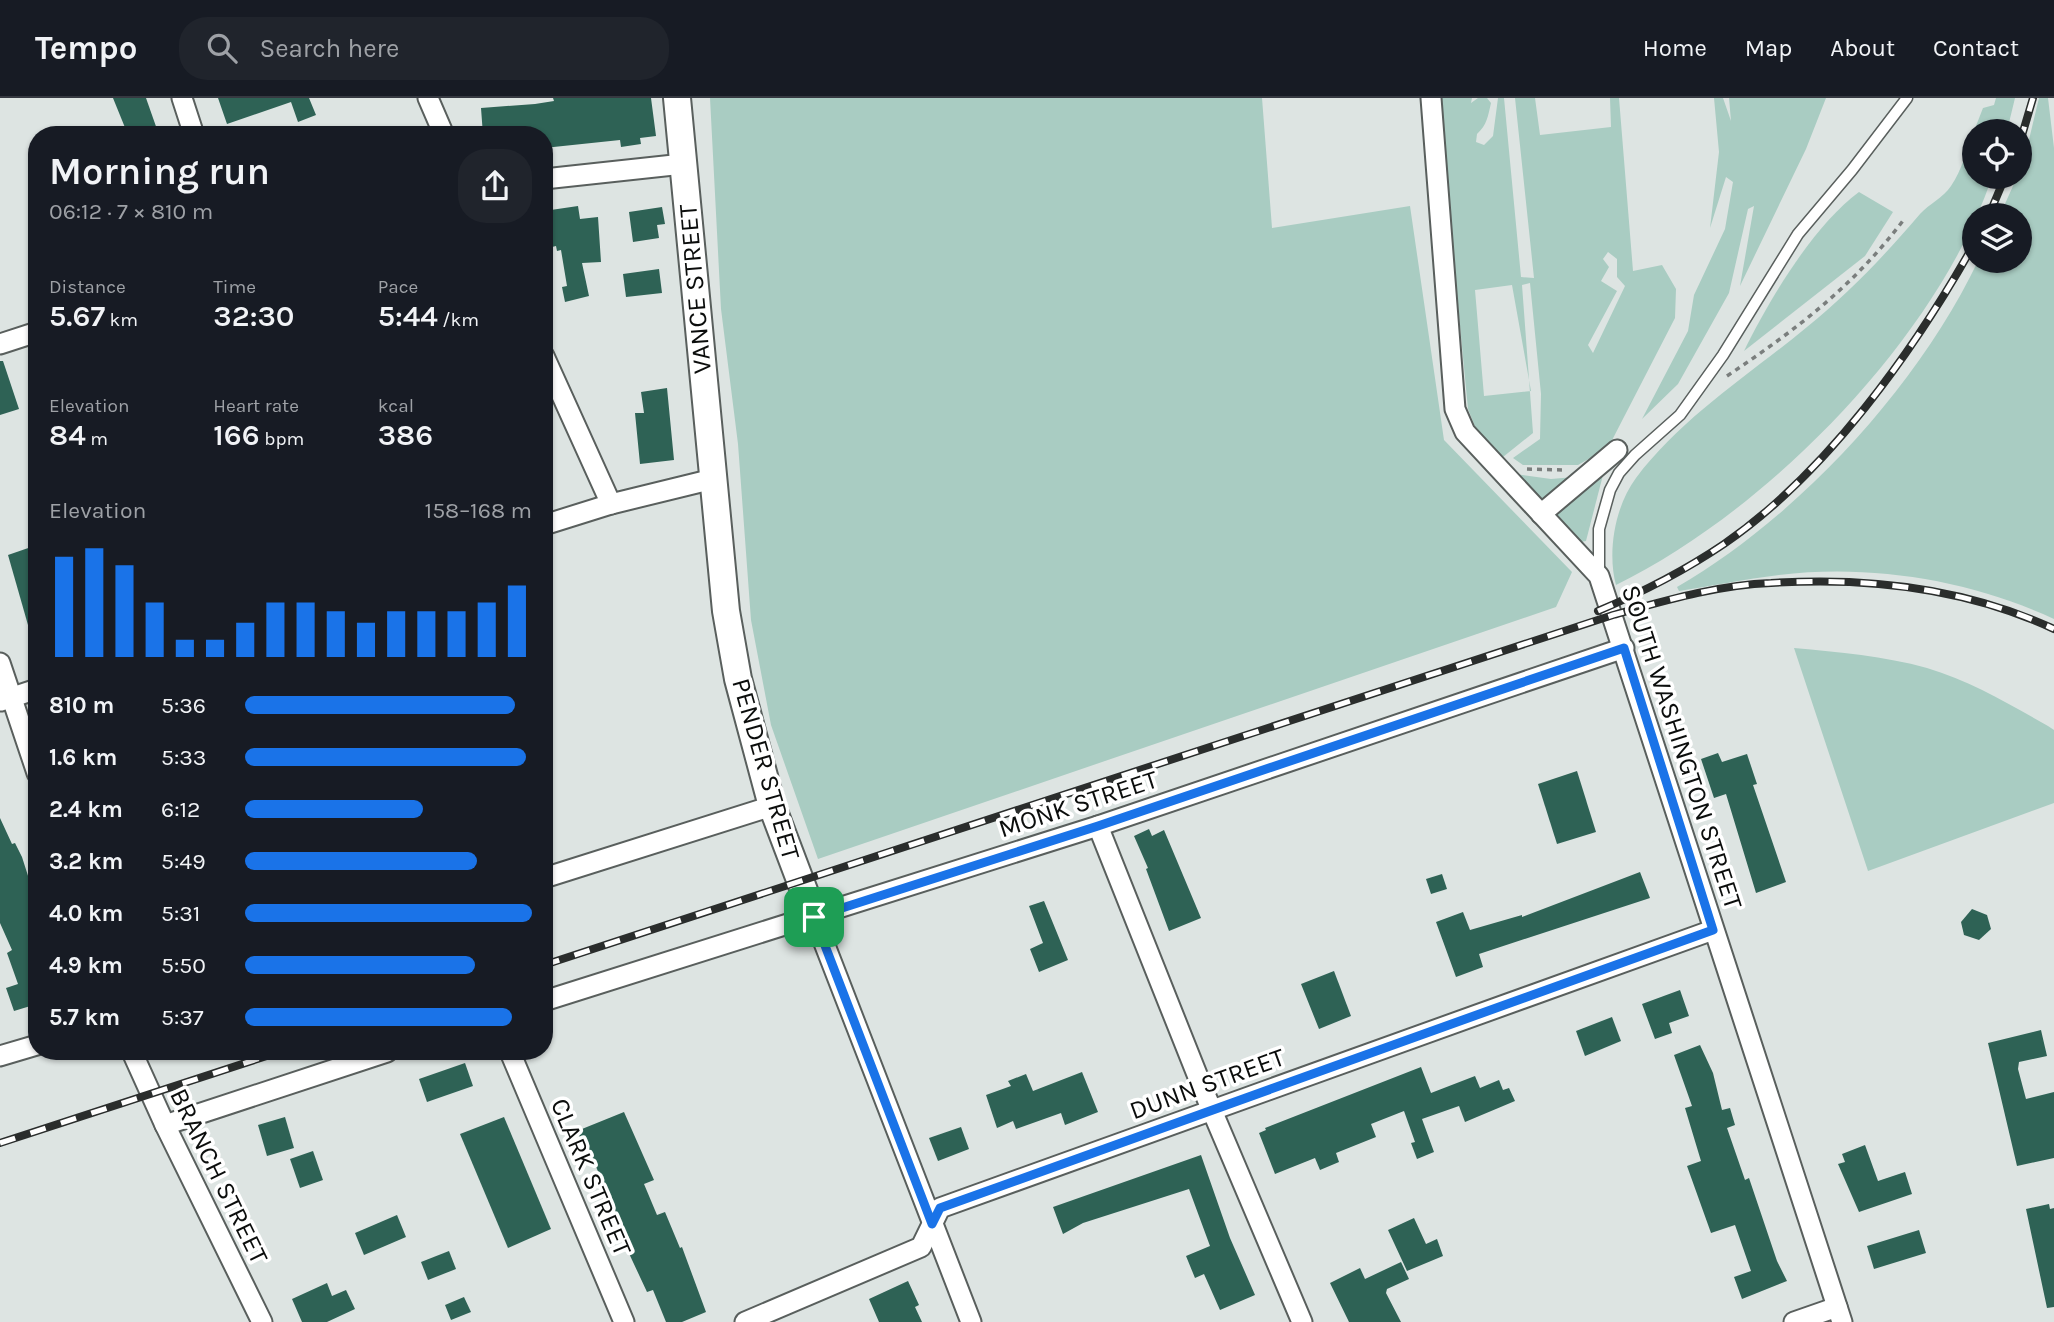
<!DOCTYPE html>
<html lang="en">
<head>
<meta charset="utf-8">
<style>
  :root { --surface:#171b24; --page:#20242c; --text:#f1f3f6; --muted:#9ea1a6; --line:#363941; --accent:#1a73e8 }
  body { margin:0; font-family:Karla,sans-serif; background:var(--page); color:var(--text); height:100vh; display:flex; flex-direction:column; font-size:26px; white-space:nowrap }
  * { box-sizing:border-box; margin:0 }
  p { font-size:23px; color:var(--muted) }
  .icon { flex:none; width:38px; height:38px; fill:none; stroke:currentColor; stroke-width:2; stroke-linecap:round; stroke-linejoin:round }
  .map { position:relative; flex:1; overflow:hidden }
  .details { position:absolute; left:28px; top:28px; width:525px; height:934px; display:flex; flex-direction:column; background:var(--surface); border-radius:28px; box-shadow:0 2px 5px #0004 }
  .details>* { flex:none }
  .fabs { position:absolute; left:1962px; top:21px; display:grid; gap:14px }
  .fabs a { display:grid; place-items:center; width:70px; height:70px; border-radius:50%; background:var(--surface); box-shadow:0 2px 5px #0004; font-size:35px }
  .pin { position:absolute; display:grid; place-items:center; width:60px; height:60px; color:#fff; margin:-30px; border-radius:14px; box-shadow:0 4px 10px #0006 }
  .round { display:grid; place-items:center; flex:none; width:74px; height:74px; border-radius:28px; background:var(--page) }
  .overview { display:flex; align-items:center; justify-content:space-between; height:119px; padding:0 21px }
  h1 { font-size:38px; font-weight:600; line-height:52px }
  .metrics { display:grid; grid-template-columns:repeat(3,1fr); gap:10px; height:119px; padding:7px 21px }
  .metrics div { display:grid; align-content:center }
  .metrics b { font-size:30px; font-weight:600 }
  .metrics small { font-size:19px; font-weight:400 }
  .metrics p { font-size:19px }
  .chart { height:196px; padding:14px 21px }
  .chart p { display:flex; justify-content:space-between }
  .chart svg { width:100%; height:126px; margin-top:7px; stroke:var(--accent); stroke-width:6 }
  ul { padding:0 21px; list-style:none; font-size:23px }
  li { display:grid; grid-template-columns:112px 84px 1fr; align-items:center; height:52px }
  li i { height:18px; border-radius:9px; background:var(--accent) }
  header { display:flex; align-items:center; gap:42px; box-sizing:border-box; height:98px; padding:0 35px; background:var(--surface); border-bottom:2px solid var(--line) }
  header strong { font-size:33px }
  nav { display:flex; gap:38px; margin-inline-start:auto; font-size:24px }
  .search { width:490px; height:63px; background:var(--page); display:flex; align-items:center; gap:18px; box-sizing:border-box; padding:0 24px; border-radius:28px; color:var(--muted); font-size:26px }
  .map>svg:first-child { display:block }
  .green { fill:#a9ccc2; fill-rule:evenodd }
  .building { fill:#2e6255 }
  .lines { fill:none; stroke-linecap:round; stroke-linejoin:round }
  .lane-casing { stroke:#595f5d; stroke-width:13 }
  .street-casing { stroke:#595f5d; stroke-width:23 }
  .secondary-casing { stroke:#595f5d; stroke-width:30 }
  .path { stroke:#7a7e7d; stroke-width:3.5; stroke-dasharray:5 5; stroke-linecap:butt }
  .lane { stroke:#fff; stroke-width:10 }
  .street { stroke:#fff; stroke-width:19 }
  .secondary { stroke:#fff; stroke-width:26 }
  .rail-casing { stroke:#2a2d2c; stroke-width:8 }
  .rail { stroke:#fff; stroke-width:5; stroke-dasharray:16; stroke-linecap:butt }
  .route-casing { stroke:#fff; stroke-width:14 }
  .route { stroke:#1a73e8; stroke-width:9 }
  .labels { text-anchor:middle; dominant-baseline:central; stroke-width:7; stroke-linejoin:round; paint-order:stroke }
  .street-label { font-size:26px; fill:#0b0d0c; stroke:#fff }
</style>
</head>
<body>
<header>
<strong>Tempo</strong>
<div class="search"><svg class="icon" aria-label="search" viewBox="0 0 24 24"><circle cx="10" cy="10" r="6"/><path d="M15 15l6 6"/></svg>Search here</div>
<nav><a>Home</a><a>Map</a><a>About</a><a>Contact</a></nav>
</header>
<div class="map">
<svg width="2054" height="1224" viewBox="0 0 2054 1224">
  <rect width="100%" height="100%" fill="#dde4e2"/>
  <g class="green">
    <path d="M710,0H1262L1272,130L1410,108L1444,342L1572,474L1556,509L818,761L771,627L751,522L738,346L721,211Z"/>
    <path d="M1438,0H1472L1471,5L1478,0H1487L1491,5C1488,18 1487,27 1477,36L1476,44L1484,47L1493,38L1498,0H1504L1521,179L1534,180L1515,0H1535L1540,37L1611,29L1610,0H1619L1633,173L1662,167L1676,191L1675,220L1608,350L1578,367H1523L1513,360L1540,341L1541,296L1530,185L1522,187L1533,335L1503,359L1476,331L1468,311ZM1608,154L1617,161V179L1625,188L1593,255L1588,247L1617,193L1601,183L1609,169L1603,161ZM1512,187L1531,293L1484,298L1475,192Z"/>
    <path d="M1714,0H1723L1731,23L1729,0H1826L1806,51L1740,188L1754,108L1748,111L1729,195L1678,286L1642,321L1688,233L1694,197L1725,131L1733,84L1726,79L1710,130L1719,54Z"/>
    <path d="M1996,0H2015L2007,33H1974L1983,10L1994,7Z"/>
    <path d="M2039,0H2048L2054,50V521C1969,482 1872,466 1779,477C1745,481 1712,488 1679,493L1677,489C1798,419 1918,289 1978,163H2020V117H2000L2017,79H2020Z"/>
    <path d="M1974,34V79H1992C1938,239 1769,412 1616,487C1607,454 1615,408 1636,380C1682,319 1749,277 1807,229C1849,195 1885,157 1920,116C1929,106 1943,100 1951,88C1962,72 1967,51 1974,34Z"/>
    <path d="M1859,94L1893,114L1865,158L1744,253C1769,202 1813,128 1859,94Z"/>
    <path d="M1604,373L1586,443L1581,444L1556,417L1562,405Z"/>
    <path d="M1515,376L1551,381L1574,379L1542,405Z"/>
    <path d="M1794,550C1839,554 1884,558 1927,570C1971,583 2009,606 2048,628L2054,632V705L1868,773Z"/>
  </g>
  <g class="building">
    <path d="M113,0H146L159,37H128Z"/>
    <path d="M218,0H309L316,17L298,24L291,4L227,26Z"/>
    <path d="M553,0H651L656,38L640,40L641,46L621,49L620,42L544,50V37H483L481,10L535,6L554,3Z"/>
    <path d="M578,108L580,121L598,119L601,164L582,165L589,198L565,204L562,189L567,188L561,152L557,153L556,148L544,151V113Z"/>
    <path d="M662,109L665,126L657,127L659,140L633,144L629,114Z"/>
    <path d="M659,171L662,195L626,199L623,176Z"/>
    <path d="M0,263H3L19,311L0,317Z"/>
    <path d="M667,290L674,362L640,366L635,315H644L641,294Z"/>
    <path d="M37,447V541H32L8,457Z"/>
    <path d="M1718,655L1722,664L1747,656L1757,686L1753,687L1786,784L1756,795L1726,696L1714,700L1701,661Z"/>
    <path d="M1577,673L1596,734L1557,746L1538,686Z"/>
    <path d="M0,720L12,746L15,745L22,759L37,806V906L14,913L6,890L18,886L7,855L12,852L0,825Z"/>
    <path d="M1149,731L1152,738L1164,732L1201,820L1169,833L1146,771L1148,770L1134,738Z"/>
    <path d="M1640,774L1650,800L1479,856L1483,869L1456,879L1436,824L1463,814L1470,832L1522,817V819Z"/>
    <path d="M1442,776L1447,791L1431,796L1426,781Z"/>
    <path d="M1044,803L1068,862L1039,874L1030,851L1043,845L1029,808Z"/>
    <path d="M1972,811L1987,817L1991,831L1979,842L1964,837L1961,824Z"/>
    <path d="M1334,873L1351,918L1319,931L1301,886Z"/>
    <path d="M1680,892L1689,918L1669,925L1672,935L1655,941L1642,906Z"/>
    <path d="M1612,919L1621,943L1585,958L1576,933Z"/>
    <path d="M2041,932L2047,958L2019,964L2018,971L2026,1001L2054,994V1060L2017,1068L1988,945Z"/>
    <path d="M1700,947L1713,975L1722,1012L1730,1010L1735,1027L1727,1030L1745,1082L1749,1080L1777,1163L1787,1183L1742,1201L1734,1179L1751,1173L1735,1127L1711,1135L1687,1068L1701,1063L1685,1010L1692,1008L1674,957Z"/>
    <path d="M465,965L473,988L427,1004L419,981Z"/>
    <path d="M1421,969L1431,995L1475,978L1480,990L1499,982L1503,992L1509,990L1515,1003L1465,1024L1459,1008L1422,1021L1434,1054L1417,1061L1411,1045L1415,1044L1404,1013L1371,1026L1376,1039L1336,1055L1339,1064L1320,1072L1315,1060L1275,1076L1259,1035L1266,1032L1265,1030Z"/>
    <path d="M1082,974L1098,1014L1065,1027L1061,1015L1016,1031L1013,1023L997,1030L986,997L1011,988L1008,983L1026,976L1033,993Z"/>
    <path d="M624,1014L654,1082L644,1086L657,1117L665,1114L680,1150L682,1149L706,1214L682,1224H666L653,1192L647,1194L619,1134L623,1132L594,1064L591,1066L577,1033Z"/>
    <path d="M285,1019L294,1050L267,1058L258,1027Z"/>
    <path d="M504,1019L551,1131L508,1150L460,1036Z"/>
    <path d="M961,1029L969,1051L938,1063L929,1040Z"/>
    <path d="M1865,1047L1878,1083L1905,1074L1912,1096L1859,1114L1838,1066L1845,1064L1842,1056Z"/>
    <path d="M313,1053L323,1082L300,1090L290,1061Z"/>
    <path d="M1201,1057L1230,1140L1255,1197L1220,1212L1204,1176L1195,1180L1186,1158L1210,1148L1189,1091L1083,1125L1063,1136L1053,1109Z"/>
    <path d="M2049,1106L2050,1111L2054,1110V1209L2047,1210L2026,1111Z"/>
    <path d="M397,1117L406,1139L364,1157L355,1135Z"/>
    <path d="M1414,1120L1426,1146L1437,1141L1443,1158L1407,1173L1388,1132Z"/>
    <path d="M1919,1132L1926,1155L1874,1171L1867,1148Z"/>
    <path d="M449,1153L456,1171L428,1182L421,1164Z"/>
    <path d="M1401,1164L1409,1181L1387,1191L1386,1195L1401,1224H1349L1330,1185L1360,1170L1365,1181Z"/>
    <path d="M908,1183L919,1207L915,1209L922,1224H879L869,1201Z"/>
    <path d="M327,1185L332,1198L346,1192L355,1211L327,1224H302L292,1201Z"/>
    <path d="M464,1199L471,1214L451,1222L445,1207Z"/>
  </g>
  <g class="lines">
    <defs>
      <path id="lane" d="M1599,474V431L1610,392L1619,375L1635,357L1680,317L1723,257L1798,136L1852,72L1907,0"/>
      <g id="street">
        <path d="M182,0L194,37"/>
        <path d="M428,0L444,37"/>
        <path d="M1431,0L1455,311L1465,334L1599,478L1842,1224"/>
        <path d="M544,81L683,66"/>
        <path d="M0,246L37,234"/>
        <path d="M544,258L611,406"/>
        <path d="M1541,416L1617,352"/>
        <path d="M544,427L611,406L713,381"/>
        <path d="M0,565L37,675"/>
        <path d="M1,603L37,591"/>
        <path d="M1098,728L1202,989L1302,1224"/>
        <path d="M544,780L772,708"/>
        <path d="M814,819L971,1224"/>
        <path d="M544,903L1098,728L1624,550"/>
        <path d="M132,954L165,1027L262,1224"/>
        <path d="M510,954L624,1224"/>
        <path d="M0,958L37,947"/>
        <path d="M165,1027L387,954"/>
        <path d="M745,1224L921,1149L940,1110L1713,832"/>
        <path d="M1794,1224L1837,1209"/>
      </g>
      <path id="secondary" d="M677,0L726,513L738,581L772,708L814,819"/>
    </defs>
    <use href="#lane" class="lane-casing"/>
    <use href="#street" class="street-casing"/>
    <use href="#secondary" class="secondary-casing"/>
    <g class="path">
      <path d="M1727,278C1797,231 1854,188 1905,120"/>
      <path d="M1527,371L1564,372"/>
    </g>
    <use href="#lane" class="lane"/>
    <use href="#street" class="street"/>
    <use href="#secondary" class="secondary"/>
    <defs>
      <g id="rail">
        <path d="M2020,44L2033,0"/>
        <path d="M1989,117L2005,79"/>
        <path d="M1598,513C1643,494 1684,473 1724,446C1827,375 1914,253 1974,146"/>
        <path d="M544,867L1613,517C1664,503 1717,487 1771,485C1866,479 1966,490 2054,531"/>
        <path d="M0,1045L279,954"/>
      </g>
    </defs>
    <use href="#rail" class="rail-casing"/>
    <use href="#rail" class="rail"/>
  </g>
  <g class="lines">
    <defs>
      <path id="route" d="M1624,550L1713,832L940,1110L932,1126L814,819L1098,728Z"/>
    </defs>
    <use href="#route" class="route-casing"/>
    <use href="#route" class="route"/>
  </g>
  <g class="labels">
    <g class="street-label">
      <text transform="translate(695 191) rotate(-95)">VANCE STREET</text>
      <text transform="translate(1682 649) rotate(72)">SOUTH WASHINGTON STREET</text>
      <text transform="translate(766 671) rotate(74)">PENDER STREET</text>
      <text transform="translate(1078 706) rotate(-18)">MONK STREET</text>
      <text transform="translate(1207 986) rotate(-20)">DUNN STREET</text>
      <text transform="translate(219 1078) rotate(64)">BRANCH STREET</text>
      <text transform="translate(591 1079) rotate(67)">CLARK STREET</text>
    </g>
  </g>
</svg>
<div class="fabs">
<a><svg class="icon" aria-label="locate" viewBox="0 0 24 24"><circle cx="12" cy="12" r="6"/><path d="M12 2v4M12 18v4M2 12h4M18 12h4"/></svg></a>
<a><svg class="icon" aria-label="layers" viewBox="0 0 24 24"><path d="M12 4l9 5-9 5-9-5zM3 14l9 5 9-5"/></svg></a>
</div>
<div class="pin" style="left:814px;top:819px;background:#1e9e55"><svg class="icon" aria-label="arrive" viewBox="0 0 24 24"><path d="M6 21V4h12l-3 4 3 4H6"/></svg></div>
<section class="details">
<div class="overview"><div><h1>Morning run</h1><p>06:12 · 7 × 810 m</p></div><a class="round"><svg class="icon" aria-label="share" viewBox="0 0 24 24"><path d="M12 15V3M7 8l5-5 5 5M5 13v7h14v-7"/></svg></a></div>
<div class="metrics">
<div><p>Distance</p><b>5.67<small> km</small></b></div>
<div><p>Time</p><b>32:30</b></div>
<div><p>Pace</p><b>5:44<small> /km</small></b></div>
</div>
<div class="metrics">
<div><p>Elevation</p><b>84<small> m</small></b></div>
<div><p>Heart rate</p><b>166<small> bpm</small></b></div>
<div><p>kcal</p><b>386</b></div>
</div>
<div class="chart"><p><span>Elevation</span>158–168 m</p>
<svg viewBox="0 0 160 44" preserveAspectRatio="none"><path d="M5 44V9M15 44V6M25 44V12M35 44V25M45 44V38M55 44V38M65 44V32M75 44V25M85 44V25M95 44V28M105 44V32M115 44V28M125 44V28M135 44V28M145 44V25M155 44V19"/></svg>
</div>
<ul>
<li><b>810 m</b>5:36<i style="width:94%"></i></li>
<li><b>1.6 km</b>5:33<i style="width:98%"></i></li>
<li><b>2.4 km</b>6:12<i style="width:62%"></i></li>
<li><b>3.2 km</b>5:49<i style="width:81%"></i></li>
<li><b>4.0 km</b>5:31<i style="width:100%"></i></li>
<li><b>4.9 km</b>5:50<i style="width:80%"></i></li>
<li><b>5.7 km</b>5:37<i style="width:93%"></i></li>
</ul>
</section>
</div>
</body>
</html>
